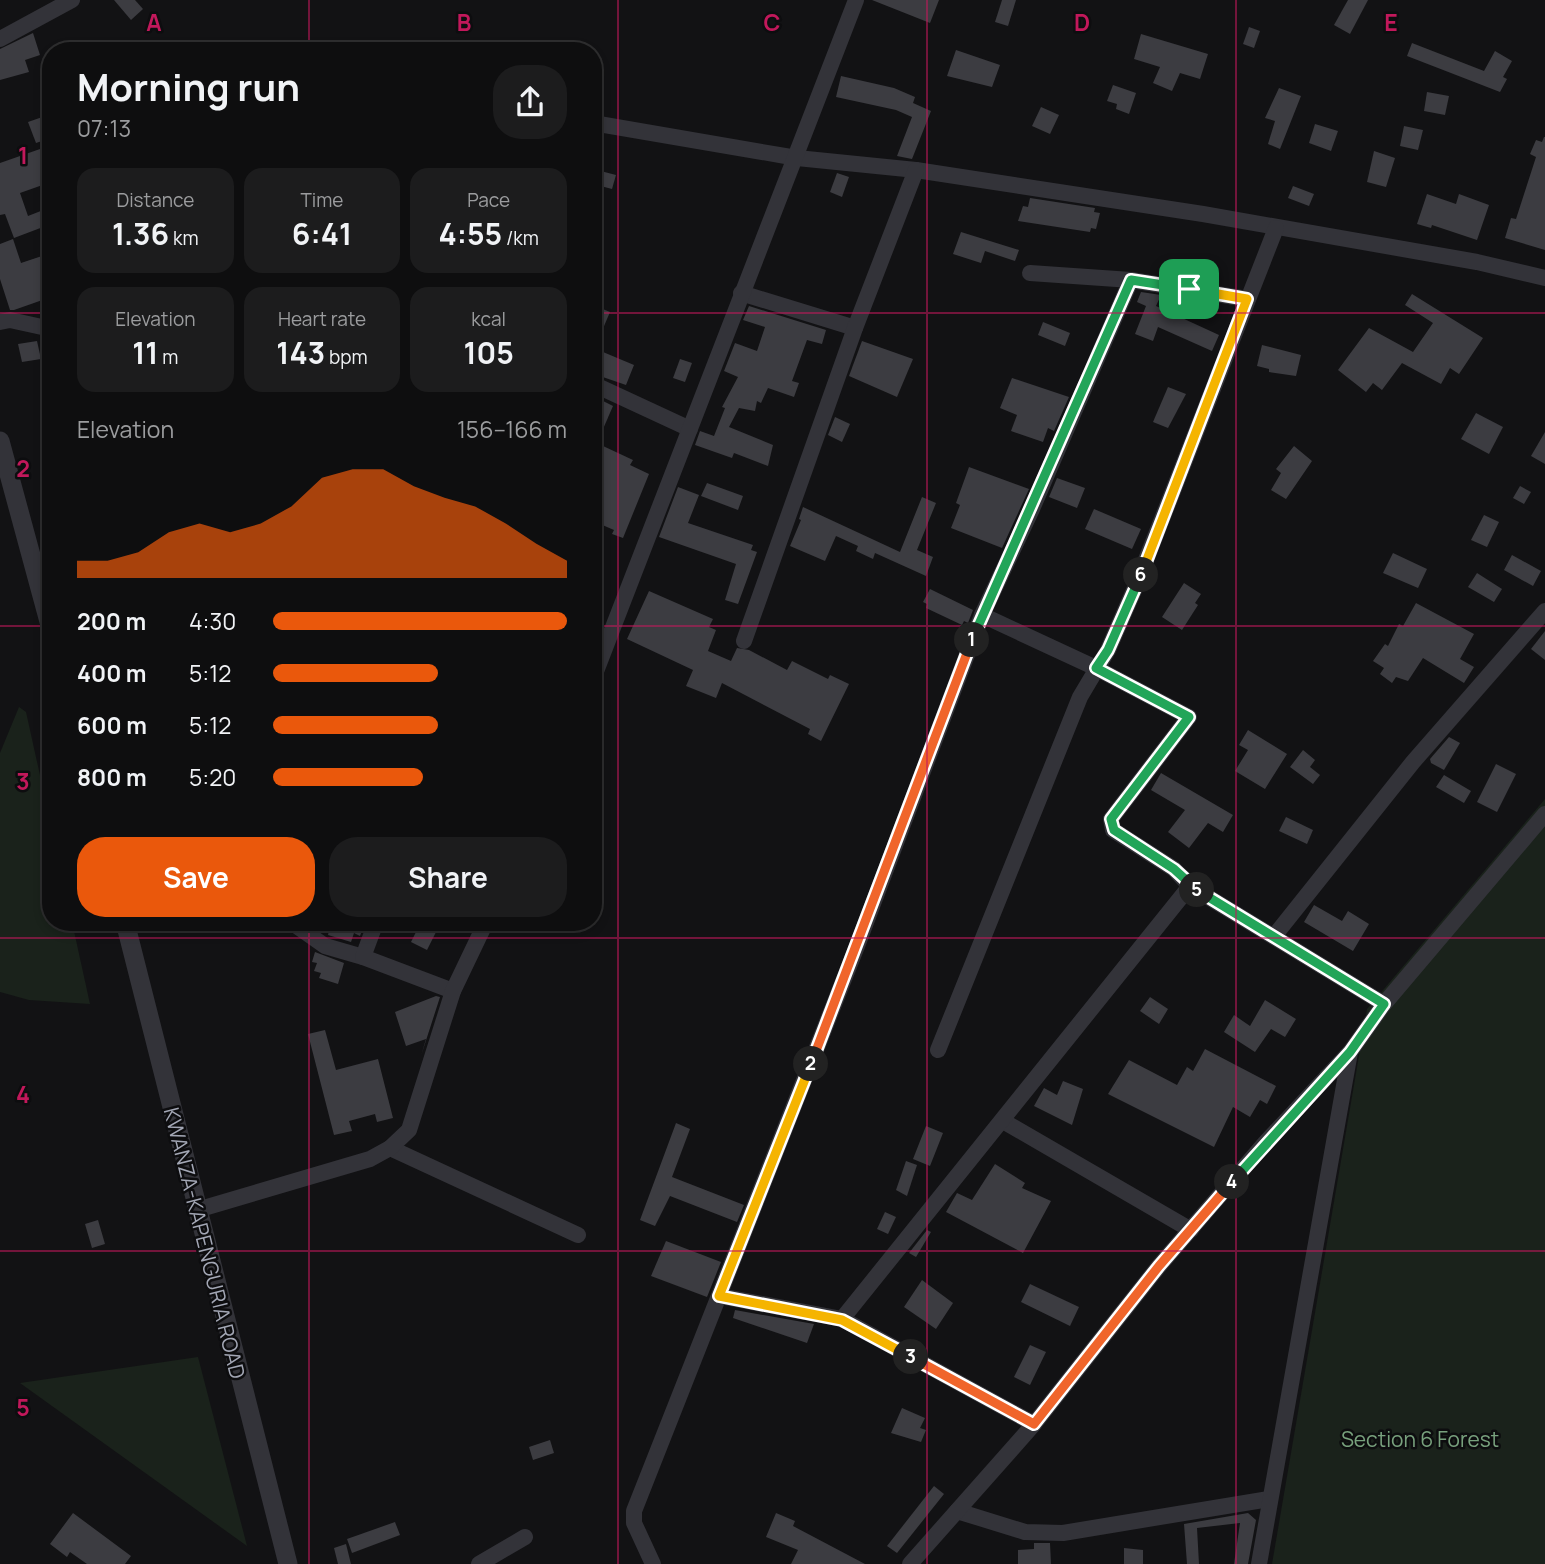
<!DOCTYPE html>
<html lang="en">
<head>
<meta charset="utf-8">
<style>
  :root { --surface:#0e0e0f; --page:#1c1c1d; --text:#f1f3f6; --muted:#9b9c9e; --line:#2e2e2f; --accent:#ea580c }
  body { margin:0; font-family:Manrope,sans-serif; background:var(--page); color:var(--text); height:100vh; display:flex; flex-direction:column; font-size:26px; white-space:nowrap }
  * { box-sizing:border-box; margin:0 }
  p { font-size:23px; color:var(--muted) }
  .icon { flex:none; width:38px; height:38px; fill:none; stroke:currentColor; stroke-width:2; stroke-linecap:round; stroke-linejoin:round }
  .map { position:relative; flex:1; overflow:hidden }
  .sheet { position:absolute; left:42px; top:42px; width:560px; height:889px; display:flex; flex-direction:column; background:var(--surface); border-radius:28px; box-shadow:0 4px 10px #0003,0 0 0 2px var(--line) }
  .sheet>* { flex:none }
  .pin { position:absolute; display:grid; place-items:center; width:60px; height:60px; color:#fff; margin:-30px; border-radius:14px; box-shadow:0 4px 10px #0006 }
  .km { position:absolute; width:35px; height:35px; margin:-18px; border-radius:50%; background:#222; color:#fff; font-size:19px; line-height:35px; text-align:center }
  .round { display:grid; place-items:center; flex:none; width:74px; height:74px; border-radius:28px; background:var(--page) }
  .summary { display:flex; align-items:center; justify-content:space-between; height:119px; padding:0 35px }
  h1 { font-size:38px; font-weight:700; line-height:52px }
  .metrics { display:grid; grid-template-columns:repeat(3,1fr); gap:10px; height:119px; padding:7px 35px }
  .metrics div { display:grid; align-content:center; border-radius:18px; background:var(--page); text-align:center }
  .metrics b { font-size:30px; font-weight:700 }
  .metrics small { font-size:19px; font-weight:400 }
  .metrics p { font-size:19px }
  .chart { height:196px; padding:14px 35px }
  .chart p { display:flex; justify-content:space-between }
  .chart svg { width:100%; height:126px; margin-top:7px; fill:var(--accent); opacity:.7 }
  .cta { display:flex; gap:14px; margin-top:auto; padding:14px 35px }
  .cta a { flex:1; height:80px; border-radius:28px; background:var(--accent); color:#fff; font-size:28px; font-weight:700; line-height:80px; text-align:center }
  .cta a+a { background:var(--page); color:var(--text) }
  ul { padding:0 35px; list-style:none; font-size:23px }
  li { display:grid; grid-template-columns:112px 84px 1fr; align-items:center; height:52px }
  li i { height:18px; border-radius:9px; background:var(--accent) }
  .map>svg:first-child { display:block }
  .green { fill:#1a221b }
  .building { fill:#3c3c41 }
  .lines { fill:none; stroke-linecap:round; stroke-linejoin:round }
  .minor { stroke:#333339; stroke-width:16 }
  .tertiary { stroke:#333339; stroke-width:19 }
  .split-1-casing { stroke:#fff; stroke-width:14 }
  .split-2-casing { stroke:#fff; stroke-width:14 }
  .split-3-casing { stroke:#fff; stroke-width:14 }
  .split-4-casing { stroke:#fff; stroke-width:14 }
  .split-5-casing { stroke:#fff; stroke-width:14 }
  .split-6-casing { stroke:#fff; stroke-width:14 }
  .split-7-casing { stroke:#fff; stroke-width:14 }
  .split-1 { stroke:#22a559; stroke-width:9 }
  .split-2 { stroke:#f0652b; stroke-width:9 }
  .split-3 { stroke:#f5b400; stroke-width:9 }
  .split-4 { stroke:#f0652b; stroke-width:9 }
  .split-5 { stroke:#22a559; stroke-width:9 }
  .split-6 { stroke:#22a559; stroke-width:9 }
  .split-7 { stroke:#f5b400; stroke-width:9 }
  .grid { fill:none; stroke:#c2185b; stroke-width:2; stroke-opacity:0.55 }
  .labels { text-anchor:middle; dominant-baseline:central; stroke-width:5; stroke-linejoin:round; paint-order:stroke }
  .street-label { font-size:21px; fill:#a3a7b5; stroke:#0d0d0f }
  .park-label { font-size:21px; fill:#78a17d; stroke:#0d0d0f }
  .grid-label { font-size:23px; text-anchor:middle; font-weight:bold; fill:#c2185b; stroke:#0d0d0f; stroke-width:5; stroke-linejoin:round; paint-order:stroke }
</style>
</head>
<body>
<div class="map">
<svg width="1545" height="1564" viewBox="0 0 1545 1564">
  <rect width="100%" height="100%" fill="#121214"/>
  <g class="green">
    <path d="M19,707L26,712L51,825V922H72L90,1004L29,1000L0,992V753Z"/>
    <path d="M1545,799V1564H1272L1367,1009Z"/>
    <path d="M198,1357L247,1546L20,1383Z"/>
  </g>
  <g class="building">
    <path d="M114,0H135L143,9L131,20Z"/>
    <path d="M872,0H939L930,23Z"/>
    <path d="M1002,0H1016L1008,26L995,22Z"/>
    <path d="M1348,0H1368L1350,34L1334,25Z"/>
    <path d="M1249,27L1260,31L1254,48L1243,44Z"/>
    <path d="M33,33L40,55L25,60L29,72L0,80V49Z"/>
    <path d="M1141,34L1208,54L1200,79L1180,73L1172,91L1153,83L1160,67L1134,59Z"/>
    <path d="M1412,43L1484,71L1495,51L1512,61L1503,77L1507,79L1500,92L1407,56Z"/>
    <path d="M956,50L1000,65L992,87L947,76Z"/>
    <path d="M841,76L894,88L915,97L913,103L931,111L912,159L897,156L912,117L896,110L836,97Z"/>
    <path d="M1113,85L1136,93L1129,114L1116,109L1117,104L1107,101Z"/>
    <path d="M1279,88L1301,96L1280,149L1268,144L1275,121L1265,118Z"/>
    <path d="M1427,92L1449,96L1445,115L1424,111Z"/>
    <path d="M1041,107L1059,115L1050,134L1032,126Z"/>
    <path d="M51,114V138L36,143L28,122Z"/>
    <path d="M1315,124L1338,131L1331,151L1309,143Z"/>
    <path d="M1404,126L1423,130L1418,150L1400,146Z"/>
    <path d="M1544,137H1545V250L1505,238L1511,218L1516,219L1536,157L1530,154L1536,140L1542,142Z"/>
    <path d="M40,149L51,182L20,193L28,216L51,207V224L14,238L5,214L0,215V163Z"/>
    <path d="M1374,151L1395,158L1386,187L1367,182Z"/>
    <path d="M593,169L616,175L612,189L593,184Z"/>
    <path d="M837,173L849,177L842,197L830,192Z"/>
    <path d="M1293,186L1314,194L1309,206L1288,198Z"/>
    <path d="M1427,194L1456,204L1459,194L1489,205L1477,240L1432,225L1431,228L1417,224Z"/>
    <path d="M1030,198L1095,208L1094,212L1100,213L1096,229L1091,228L1090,232L1018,221L1023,206L1028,207Z"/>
    <path d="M961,232L1019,250L1015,261L985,251L981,263L953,254Z"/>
    <path d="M13,239L21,263L51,253V297L14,310H10L0,279V244Z"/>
    <path d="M1141,292L1161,295L1156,306L1219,335L1212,351L1158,327L1153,341L1135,334L1146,306L1137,302Z"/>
    <path d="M1412,294L1483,338L1459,374L1450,368L1441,384L1402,363L1382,390L1373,383L1366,392L1338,370L1369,328L1413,352L1433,323L1405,305Z"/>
    <path d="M593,305L610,312L593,352Z"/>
    <path d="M749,306L826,330L822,344L807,340L792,381L799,383L794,397L768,388L761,403L757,401L755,411L739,408L729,427L773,445L768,466L734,453L732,458L695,445L700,431L714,436L725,408L722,407L738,377L724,371L735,343L757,351L765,327L743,320Z"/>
    <path d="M1043,322L1070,333L1065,346L1038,335Z"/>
    <path d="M37,341L41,359L22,362L18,344Z"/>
    <path d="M862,341L913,359L897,397L849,376Z"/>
    <path d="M1262,345L1301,355L1296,376L1269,372V369L1257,366Z"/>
    <path d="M603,352L634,365L626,385L594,374Z"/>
    <path d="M680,359L692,363L685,382L673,378Z"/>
    <path d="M1012,378L1069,397L1054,431L1048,428L1043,442L1011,431L1017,415L1000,408Z"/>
    <path d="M1168,387L1186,394L1168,428L1153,422Z"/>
    <path d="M593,396L613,406L593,452Z"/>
    <path d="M1476,413L1503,427L1489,454L1461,439Z"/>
    <path d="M835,417L850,424L842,442L828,435Z"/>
    <path d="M1545,432V464L1531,456Z"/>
    <path d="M603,446L633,460L630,465L649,474L623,538L612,534L614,530L593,521V470Z"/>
    <path d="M1294,446L1312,461L1286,499L1271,490L1281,473L1276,469Z"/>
    <path d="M969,467L1029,489L1002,548L951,528L960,505L956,503Z"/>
    <path d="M1057,478L1085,488L1077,508L1049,497Z"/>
    <path d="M707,483L743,496L738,510L701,496Z"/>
    <path d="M1520,486L1531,492L1524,504L1513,498Z"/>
    <path d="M678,487L699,495L688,523L753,545L751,550L757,552L738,604L725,600L736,564L659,537Z"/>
    <path d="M922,497L936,503L917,550L933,557L926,576L875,553L873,559L856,551L858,546L836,536L825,561L790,546L801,520L799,519L803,507L900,552Z"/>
    <path d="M1094,509L1141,529L1132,549L1085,529Z"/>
    <path d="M1484,515L1499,522L1487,547L1471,540Z"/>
    <path d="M1393,553L1427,569L1418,588L1383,573Z"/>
    <path d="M1512,555L1541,571L1533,586L1504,570Z"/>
    <path d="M1477,573L1502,589L1494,602L1468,587Z"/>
    <path d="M1184,583L1201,594L1195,603L1198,605L1182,630L1162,617Z"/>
    <path d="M930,589L973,610L968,623L964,621L962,625L926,608L927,604L923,602Z"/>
    <path d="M649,591L713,619L709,627L716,630L708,651L731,661L737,648L749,650L787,670L792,661L828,679L830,675L849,684L821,741L808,734L810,729L722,683L716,698L686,686L693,670L627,639Z"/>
    <path d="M1416,603L1474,634L1460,659L1474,667L1464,683L1423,658L1408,681L1396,677L1392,683L1380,674L1384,668L1373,661L1385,644L1388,646L1399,624L1403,626Z"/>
    <path d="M1545,631V660L1531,649Z"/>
    <path d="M1248,730L1287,754L1265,789L1235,771L1248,750L1239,745Z"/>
    <path d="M1449,737L1460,743L1444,770L1431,763L1430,759Z"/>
    <path d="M1303,750L1315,760L1310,767L1320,775L1313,784L1290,767Z"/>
    <path d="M1496,764L1516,774L1497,812L1477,802Z"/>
    <path d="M1161,773L1233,815L1223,832L1208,823L1189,848L1168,832L1185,810L1151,790Z"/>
    <path d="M1444,775L1471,791L1464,803L1436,787Z"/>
    <path d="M1286,817L1313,830L1307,844L1279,831Z"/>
    <path d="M1314,905L1342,921L1348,911L1369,924L1353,951L1304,922Z"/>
    <path d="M331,922H365L360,936L354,933L351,942L328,935Z"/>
    <path d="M421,922H441L427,950L411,942Z"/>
    <path d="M315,952L344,963L338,984L319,978L321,973L314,971L317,963L312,962Z"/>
    <path d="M436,996L440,997L421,1056L426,1039L406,1046L395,1012Z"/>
    <path d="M1150,997L1168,1009L1159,1024L1140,1011Z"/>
    <path d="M1265,1000L1296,1019L1285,1037L1271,1029L1255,1052L1224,1032L1234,1015L1250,1026Z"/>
    <path d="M325,1030L336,1070L378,1059L393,1118L377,1122L375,1114L349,1121L352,1131L334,1135L308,1034Z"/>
    <path d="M1205,1049L1276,1086L1267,1104L1260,1100L1250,1117L1233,1107L1214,1147L1108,1094L1129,1060L1177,1085L1187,1067L1193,1071Z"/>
    <path d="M1063,1081L1083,1089L1072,1125L1034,1106L1044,1088L1057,1095Z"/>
    <path d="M676,1123L690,1129L672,1177L744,1205L737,1222L670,1196L655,1226L640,1220Z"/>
    <path d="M926,1126L943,1133L930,1166L913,1159Z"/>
    <path d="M906,1161L917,1165L907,1196L896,1190Z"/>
    <path d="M995,1164L1025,1183L1022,1188L1051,1201L1023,1253L946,1212L957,1193L972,1200Z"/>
    <path d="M885,1212L896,1217L888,1234L877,1229Z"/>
    <path d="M98,1220L105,1244L92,1248L85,1224Z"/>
    <path d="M927,1230L931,1232L916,1257L909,1253Z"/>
    <path d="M666,1241L721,1262L707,1297L651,1276Z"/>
    <path d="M922,1280L953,1303L936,1329L904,1307Z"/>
    <path d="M1030,1284L1079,1307L1070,1326L1021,1302Z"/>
    <path d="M735,1310L814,1324L807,1343L733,1318Z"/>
    <path d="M1030,1345L1046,1352L1030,1385L1014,1377Z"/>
    <path d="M902,1408L925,1418L920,1428L926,1430L921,1442L891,1433Z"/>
    <path d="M550,1440L554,1453L533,1460L529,1447Z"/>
    <path d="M934,1486L944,1494L897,1553L887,1546Z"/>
    <path d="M73,1513L131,1556L125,1564H87L70,1552L67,1557L50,1544Z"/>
    <path d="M776,1513L795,1521L793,1526L865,1564H791L798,1550L766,1537Z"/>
    <path d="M1248,1513L1256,1520L1248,1564H1234L1240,1523L1197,1528L1199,1564H1187L1184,1524Z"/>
    <path d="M395,1522L400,1535L352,1553L347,1539Z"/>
    <path d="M1034,1543H1050L1051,1564H1018V1550L1034,1549Z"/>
    <path d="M346,1544L351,1564H338L334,1548Z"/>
    <path d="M1124,1548L1143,1550V1564H1124Z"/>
  </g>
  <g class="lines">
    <g class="minor">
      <path d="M0,39L72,0"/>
      <path d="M593,123L797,158L916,170L1203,214L1477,262L1545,278"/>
      <path d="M1030,273L1131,280"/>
      <path d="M741,293L855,328"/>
      <path d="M0,322L10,320L51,329"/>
      <path d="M593,384L690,429"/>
      <path d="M744,641L855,328L916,170"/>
      <path d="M593,679L856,0"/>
      <path d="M291,922L325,946L363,957"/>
      <path d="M376,922L363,957L453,991"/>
      <path d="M1275,935L1413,762L1545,611"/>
      <path d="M1384,1004L1545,814"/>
      <path d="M938,1050L1080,697L1108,650L1135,588L1276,228"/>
      <path d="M1003,1121L1191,1230"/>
      <path d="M390,1148L578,1235"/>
      <path d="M197,1210L370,1159L390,1148L409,1130L453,991L486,922"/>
      <path d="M720,1296L842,1319L1034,1424"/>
      <path d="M842,1319L1190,886"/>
      <path d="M957,1511L1025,1532L1063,1533L1269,1499"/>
      <path d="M479,1564L525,1537"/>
      <path d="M653,1564L634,1523V1511L857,946L982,615L1032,509L1131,280L1247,299"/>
      <path d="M910,1564L1034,1424L1159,1266L1265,1143L1350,1052L1384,1004L1190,886L1174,869L1113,830L1111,819L1189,717L1096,668L982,615"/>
      <path d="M1259,1564L1350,1052"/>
    </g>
    <g class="tertiary">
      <path d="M0,441L51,629"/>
      <path d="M125,922L288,1564"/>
    </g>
  </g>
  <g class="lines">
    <defs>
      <path id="split-1" d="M972,640L1131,280L1189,289"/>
      <path id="split-2" d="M811,1064L972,640"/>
      <path id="split-3" d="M811,1064L719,1296L842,1320L911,1357"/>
      <path id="split-4" d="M911,1357L1034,1424L1159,1266L1232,1182"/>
      <path id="split-5" d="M1197,890L1384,1004L1350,1052L1232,1182"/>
      <path id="split-6" d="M1141,575L1108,650L1096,668L1189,717L1111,819L1114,830L1174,869L1197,890"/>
      <path id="split-7" d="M1141,575L1247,299L1189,289"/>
    </defs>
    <use href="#split-1" class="split-1-casing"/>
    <use href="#split-2" class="split-2-casing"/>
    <use href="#split-3" class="split-3-casing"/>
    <use href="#split-4" class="split-4-casing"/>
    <use href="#split-5" class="split-5-casing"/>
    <use href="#split-6" class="split-6-casing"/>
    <use href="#split-7" class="split-7-casing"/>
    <use href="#split-1" class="split-1"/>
    <use href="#split-2" class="split-2"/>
    <use href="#split-3" class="split-3"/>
    <use href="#split-4" class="split-4"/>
    <use href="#split-5" class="split-5"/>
    <use href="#split-6" class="split-6"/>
    <use href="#split-7" class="split-7"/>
  </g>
  <path class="grid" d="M309,0V51M618,0V1564M927,0V1564M1236,0V1564M0,313H51M593,313H1545M0,626H51M593,626H1545M309,922V1564M0,938H1545M0,1251H1545"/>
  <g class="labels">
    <g class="street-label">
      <text transform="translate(205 1243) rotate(76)">KWANZA-KAPENGURIA ROAD</text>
    </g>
    <g class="park-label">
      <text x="1420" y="1439">Section 6 Forest</text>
    </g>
  </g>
  <g class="grid-label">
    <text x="154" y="31">A</text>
    <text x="464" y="31">B</text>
    <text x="772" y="31">C</text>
    <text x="1082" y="31">D</text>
    <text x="1391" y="31">E</text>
    <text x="23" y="164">1</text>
    <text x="23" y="477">2</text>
    <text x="23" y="790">3</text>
    <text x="23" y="1103">4</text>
    <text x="23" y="1416">5</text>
  </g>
</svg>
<div class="pin" style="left:1189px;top:289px;background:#1e9e55"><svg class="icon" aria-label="arrive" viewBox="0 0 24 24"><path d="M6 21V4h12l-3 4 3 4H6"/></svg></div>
<b class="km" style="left:972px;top:640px">1</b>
<b class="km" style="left:811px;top:1064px">2</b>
<b class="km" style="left:911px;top:1357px">3</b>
<b class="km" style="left:1232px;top:1182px">4</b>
<b class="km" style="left:1197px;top:890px">5</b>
<b class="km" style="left:1141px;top:575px">6</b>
<section class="sheet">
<div class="summary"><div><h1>Morning run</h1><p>07:13</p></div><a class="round"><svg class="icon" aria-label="share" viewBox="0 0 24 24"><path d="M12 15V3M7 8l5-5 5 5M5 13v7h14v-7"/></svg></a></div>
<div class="metrics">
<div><p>Distance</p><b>1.36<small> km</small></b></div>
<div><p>Time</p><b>6:41</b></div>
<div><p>Pace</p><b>4:55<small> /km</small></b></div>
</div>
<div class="metrics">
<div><p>Elevation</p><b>11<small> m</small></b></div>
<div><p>Heart rate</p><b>143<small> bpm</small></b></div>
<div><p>kcal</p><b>105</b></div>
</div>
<div class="chart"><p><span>Elevation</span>156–166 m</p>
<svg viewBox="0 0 160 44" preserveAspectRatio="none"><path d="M0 44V38L10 38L20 35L30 28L40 25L50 28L60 25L70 19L80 9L90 6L100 6L110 12L120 16L130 19L140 25L150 32L160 38V44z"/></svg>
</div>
<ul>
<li><b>200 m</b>4:30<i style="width:100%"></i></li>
<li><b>400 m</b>5:12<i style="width:56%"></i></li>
<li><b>600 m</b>5:12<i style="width:56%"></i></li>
<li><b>800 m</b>5:20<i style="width:51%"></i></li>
</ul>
<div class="cta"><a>Save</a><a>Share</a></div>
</section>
</div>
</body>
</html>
